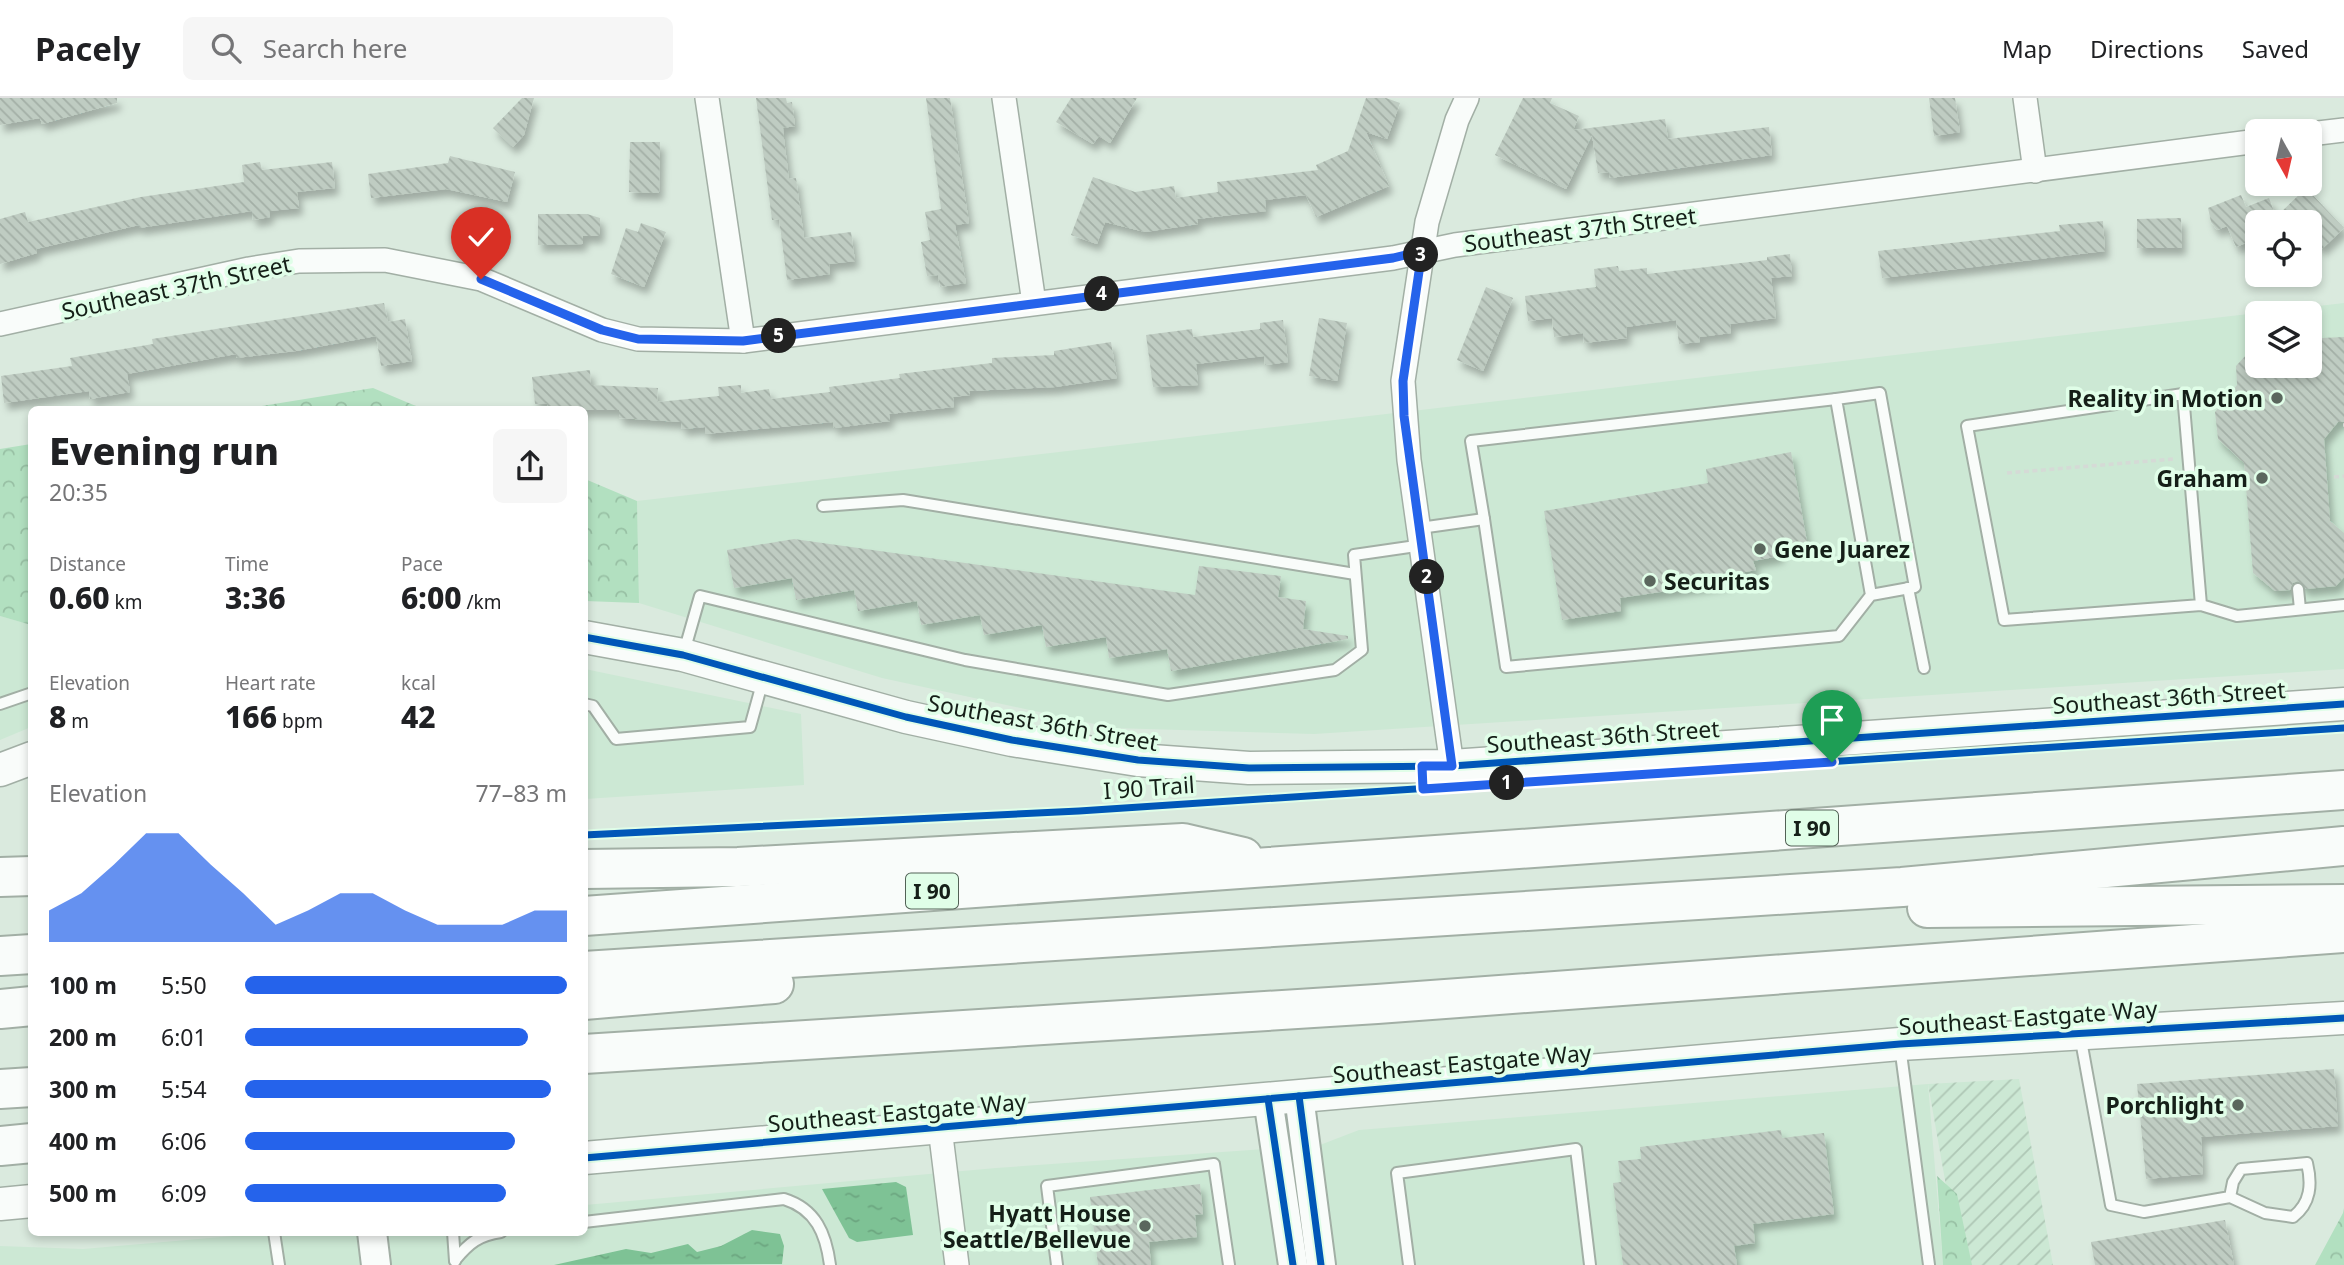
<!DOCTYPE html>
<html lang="en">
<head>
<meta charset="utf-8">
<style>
  :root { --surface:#fff; --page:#f6f6f6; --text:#202124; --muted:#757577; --line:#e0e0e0; --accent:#2563eb }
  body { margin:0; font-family:"Noto Sans",sans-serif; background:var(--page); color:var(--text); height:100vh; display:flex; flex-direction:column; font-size:26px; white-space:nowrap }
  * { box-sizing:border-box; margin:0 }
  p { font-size:23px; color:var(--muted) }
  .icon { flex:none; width:38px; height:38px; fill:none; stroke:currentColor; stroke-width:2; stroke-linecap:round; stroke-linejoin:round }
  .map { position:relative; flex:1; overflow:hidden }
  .side { position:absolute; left:28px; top:308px; width:560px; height:830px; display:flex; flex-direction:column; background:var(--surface); border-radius:10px; box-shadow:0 4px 10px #0003 }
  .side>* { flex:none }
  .needle { width:46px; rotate:172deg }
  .tools { position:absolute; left:2245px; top:21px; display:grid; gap:14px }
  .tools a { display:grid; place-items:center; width:77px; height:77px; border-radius:10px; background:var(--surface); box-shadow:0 4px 10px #0003; font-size:35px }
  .pin { position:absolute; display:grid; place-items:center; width:60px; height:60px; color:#fff; margin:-72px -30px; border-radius:50% 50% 50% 0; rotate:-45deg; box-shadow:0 0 7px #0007 }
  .pin .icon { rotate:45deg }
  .km { position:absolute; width:35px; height:35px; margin:-18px; border-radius:50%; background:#222; color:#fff; font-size:19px; line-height:35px; text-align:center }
  .round { display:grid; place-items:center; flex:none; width:74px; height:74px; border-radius:10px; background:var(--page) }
  .head { display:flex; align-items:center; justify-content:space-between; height:119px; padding:0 21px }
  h1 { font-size:38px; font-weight:800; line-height:52px }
  .metrics { display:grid; grid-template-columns:repeat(3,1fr); gap:10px; height:119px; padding:7px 21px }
  .metrics div { display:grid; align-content:center }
  .metrics b { font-size:30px; font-weight:800 }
  .metrics small { font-size:19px; font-weight:400 }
  .metrics p { font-size:19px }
  .chart { height:196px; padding:14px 21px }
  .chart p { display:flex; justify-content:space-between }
  .chart svg { width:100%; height:126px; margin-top:7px; fill:var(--accent); opacity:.7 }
  ul { padding:0 21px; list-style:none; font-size:23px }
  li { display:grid; grid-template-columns:112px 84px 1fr; align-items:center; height:52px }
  li i { height:18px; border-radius:9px; background:var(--accent) }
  header { display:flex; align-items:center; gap:42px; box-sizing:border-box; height:98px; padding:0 35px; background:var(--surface); border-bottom:2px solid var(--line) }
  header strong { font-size:33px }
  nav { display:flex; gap:38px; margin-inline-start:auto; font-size:24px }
  .search { width:490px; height:63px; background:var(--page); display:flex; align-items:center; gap:18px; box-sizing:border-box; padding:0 24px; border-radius:10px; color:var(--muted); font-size:26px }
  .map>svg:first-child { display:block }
  .built { fill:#cce8d4 }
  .industrial { fill:url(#industrial-furrows) }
  .forest { fill:url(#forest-crowns) }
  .water { fill:url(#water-ripples) }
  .building { fill:url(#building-back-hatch); filter:url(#shadow) }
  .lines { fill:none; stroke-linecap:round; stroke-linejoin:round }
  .service-casing { stroke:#a2afa5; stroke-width:14 }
  .minor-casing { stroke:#a2afa5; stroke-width:26 }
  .tertiary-casing { stroke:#a2afa5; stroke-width:32 }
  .secondary-casing { stroke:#a2afa5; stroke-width:35 }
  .motorway-casing { stroke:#a2afa5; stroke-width:42 }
  .path { stroke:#d5dad6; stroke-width:3.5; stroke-dasharray:5 3.5; stroke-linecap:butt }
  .service { stroke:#f9fcfa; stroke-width:10 }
  .minor { stroke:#f9fcfa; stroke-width:23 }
  .tertiary { stroke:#f9fcfa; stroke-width:28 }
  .secondary { stroke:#f9fcfa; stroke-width:32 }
  .motorway { stroke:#f9fcfa; stroke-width:38 }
  .cycleway-casing { stroke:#e0fee8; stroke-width:11 }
  .cycleway { stroke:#0057b8; stroke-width:7 }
  .route-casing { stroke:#fff; stroke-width:14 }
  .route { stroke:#2563eb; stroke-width:9 }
  .poi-dot { fill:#5a665d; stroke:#e0fee8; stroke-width:2.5 }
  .labels { text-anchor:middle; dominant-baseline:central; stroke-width:7; stroke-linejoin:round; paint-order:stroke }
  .shield { fill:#e0fee8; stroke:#526256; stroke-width:2 }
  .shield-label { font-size:21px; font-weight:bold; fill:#151f18 }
  .street-label { font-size:23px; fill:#151f18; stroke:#e0fee8 }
  .poi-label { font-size:23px; font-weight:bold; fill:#151f18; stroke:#e0fee8; text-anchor:end }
</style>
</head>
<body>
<header>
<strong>Pacely</strong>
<div class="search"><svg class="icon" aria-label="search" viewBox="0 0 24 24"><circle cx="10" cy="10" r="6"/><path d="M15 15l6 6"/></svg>Search here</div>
<nav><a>Map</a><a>Directions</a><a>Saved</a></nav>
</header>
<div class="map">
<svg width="2344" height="1167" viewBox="0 0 2344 1167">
  <defs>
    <pattern id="industrial-furrows" width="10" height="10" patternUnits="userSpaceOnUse" patternTransform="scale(1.75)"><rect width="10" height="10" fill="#cce8d4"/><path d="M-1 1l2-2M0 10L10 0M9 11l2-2" fill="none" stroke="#aec7b5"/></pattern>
    <pattern id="forest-crowns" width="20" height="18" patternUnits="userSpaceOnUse" patternTransform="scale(1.75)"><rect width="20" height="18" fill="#b2e0c0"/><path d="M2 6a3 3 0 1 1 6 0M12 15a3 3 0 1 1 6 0" fill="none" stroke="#98c0a4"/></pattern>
    <pattern id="water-ripples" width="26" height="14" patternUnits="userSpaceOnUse" patternTransform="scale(1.75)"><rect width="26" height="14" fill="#7ec295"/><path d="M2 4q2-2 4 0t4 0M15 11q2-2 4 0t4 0" fill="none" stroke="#6ca680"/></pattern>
    <pattern id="building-back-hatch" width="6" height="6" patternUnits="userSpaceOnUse" patternTransform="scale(1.75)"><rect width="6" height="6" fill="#bfccc2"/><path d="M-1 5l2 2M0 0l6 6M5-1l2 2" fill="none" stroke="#a3afa6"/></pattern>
    <filter id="shadow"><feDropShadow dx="4" dy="7" stdDeviation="3.5" flood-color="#0004"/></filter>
  </defs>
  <rect width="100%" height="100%" fill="#daeade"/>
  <g class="built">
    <path d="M2344,205V571L1314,636L1113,630L882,580L639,505L637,403L2257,215L2258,268H2310V215H2258Z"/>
    <path d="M0,518L32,527L31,629L0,642Z"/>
    <path d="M585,571L801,616L804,687L585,701Z"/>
    <path d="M1928,986L1943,1167H0V1148L83,1151L280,1134H584L585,1107L996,1070L1320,1047L1359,1032Z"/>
  </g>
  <path class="industrial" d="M2019,981L2053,1167H1960L1928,986Z"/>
  <g class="forest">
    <path d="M373,290L423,311H243Z"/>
    <path d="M31,346H32L31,527L0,518V351Z"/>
    <path d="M585,381L637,403L639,505L585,503Z"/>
    <path d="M1937,1078L1957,1096L1972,1167H1943Z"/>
    <path d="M2344,1110V1167H2315L2343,1115Z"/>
  </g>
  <g class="water">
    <path d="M896,1084L906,1089L913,1137L857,1144L849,1140L822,1091Z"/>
    <path d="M752,1132L780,1136L784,1148L782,1166L554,1167L626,1151L651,1155L688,1146L697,1154L721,1148Z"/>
  </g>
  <g class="building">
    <path d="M0,0H117V5L42,26L40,20L0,27Z"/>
    <path d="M522,0H534L524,37L513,49L493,30Z"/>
    <path d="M756,0H786L787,5L792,4L795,28L783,30L784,41L789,81L796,80L804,140L851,134L855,163L829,166L830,176L787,182L779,121L772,122Z"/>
    <path d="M926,0H950L969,125L955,127L966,185L940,189L938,177L927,178L921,144L930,142L925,114L941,111Z"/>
    <path d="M1071,0H1137L1110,45L1099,38L1093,46L1056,24Z"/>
    <path d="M1366,0H1386L1400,5L1387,41L1366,34L1389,88L1316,119L1306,97L1265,102L1266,113L1197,121L1198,126L1145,134L1105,124L1097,146L1071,137L1093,79L1135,94L1174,88L1176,100L1218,94L1217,84L1318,72L1316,67L1348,53Z"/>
    <path d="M1523,0H1552L1550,5L1579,18L1573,32L1665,21L1668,41L1769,29L1772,57L1610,80L1609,74L1598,75L1592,37L1566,91L1495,57Z"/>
    <path d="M1929,0H1955L1960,34L1934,38Z"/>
    <path d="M630,44H660L659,95L629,94Z"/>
    <path d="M450,58L515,74L507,104L446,91L371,100L368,76L448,65Z"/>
    <path d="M260,64L262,72L332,64L335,90L297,94L299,110L269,113L270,119L253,122L252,113L139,130V127L36,151L37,155L0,166V121L25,114L28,124L141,99L244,84L242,67Z"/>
    <path d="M2306,90L2344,130L2322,151L2310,138V124H2258V140L2236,149L2227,128L2217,132L2211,124L2208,110L2241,97L2246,109L2269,100L2276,119Z"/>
    <path d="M538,116H587L600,120V138H583V146L538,147Z"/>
    <path d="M2181,120L2182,150H2137V121Z"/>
    <path d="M2103,123L2105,153L1882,180L1878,153L2060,133L2059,127Z"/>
    <path d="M641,125L666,134L644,189L611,176L626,130L638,134Z"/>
    <path d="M1790,156L1792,178L1771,180L1776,220L1730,226L1731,235L1699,239L1700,244L1679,246L1676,222L1626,229L1627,240L1584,245L1583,235L1554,239L1552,220L1528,223L1525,198L1596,189L1594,171L1618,168L1619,173L1647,170V176L1767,162V159Z"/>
    <path d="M1486,189L1513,200L1483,273L1457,262Z"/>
    <path d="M384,205L388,224L405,221L412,263L381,268L376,238L296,253L236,260V256L127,276L130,294L90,301L89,293L4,305L1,278L72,268L70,260L153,246L152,241Z"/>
    <path d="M1319,220L1347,225L1337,283L1309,278Z"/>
    <path d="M1283,222L1288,264L1265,267L1264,258L1196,266L1198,287L1153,289L1146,237L1192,231L1193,239L1260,231V225Z"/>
    <path d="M2310,232L2321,240L2344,239V324H2338L2324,341L2330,423L2344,435V479L2336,488L2306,491L2298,483L2293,485L2290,492L2275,493L2253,475L2244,365L2218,341L2215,314L2237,287L2236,268L2258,244V268H2310Z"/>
    <path d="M1111,244L1117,280L1055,289L969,293L970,297L953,299L954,309L889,316L890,323L834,330L833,324L705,336V329L682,331L681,324L619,320V312H547V305L535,306L532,279L590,272L591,287L658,290L657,304L719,298L718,289L741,287V295L769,291L771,301L830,294L829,289L900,280L899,276L992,265V260L1054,257V253Z"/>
    <path d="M1791,354L1807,444L1780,449V458L1753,463L1756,472L1729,477L1728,484L1620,500L1621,513L1562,522L1544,413L1708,385L1706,371Z"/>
    <path d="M794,441L1195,497L1199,468L1281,478L1278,499L1306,503L1303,531L1348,538V541L1171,573L1167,551L1109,560L1106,539L1046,549L1042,527L984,537L980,517L921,527L917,503L858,513L854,492L796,502L792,480L734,490L727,452Z"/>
    <path d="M2334,971L2338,1028L2201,1039L2203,1076L2146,1081L2137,986Z"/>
    <path d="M1781,1032L1782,1040L1824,1035L1834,1116L1753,1126L1755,1145L1734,1148L1737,1167H1623L1613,1085L1621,1084L1618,1063L1641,1061L1640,1049Z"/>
    <path d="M1200,1086L1203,1116L1195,1117L1197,1139L1149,1144L1151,1167H1098L1090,1099Z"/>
    <path d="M2225,1122L2234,1167H2095L2091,1144Z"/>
  </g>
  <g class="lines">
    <defs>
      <g id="service">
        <path d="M823,408L903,402L1355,476"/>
        <path d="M1484,421L1471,343L1836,301"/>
        <path d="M1420,430L1484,421L1506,569L1839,538L1871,497L1915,489L1880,295L1836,301L1871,497"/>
        <path d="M1908,490L1924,570"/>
        <path d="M2298,491L2300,511"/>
        <path d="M2201,507L2183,296L1967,328L2004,522L2201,507L2237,518L2344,507"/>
        <path d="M684,554L700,498L965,562L1168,597L1335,572L1362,552L1354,457L1423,447"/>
        <path d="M0,606L32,595"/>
        <path d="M584,606L593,608L616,641L750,629L763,582"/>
        <path d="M2080,937L2111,1107L2144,1114L2230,1099L2265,1115L2293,1119C2311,1105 2312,1086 2307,1065L2241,1071L2233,1084L2230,1099"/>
        <path d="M1900,948L1929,1167"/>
        <path d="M584,1124L784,1101C816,1111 826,1136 830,1167"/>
        <path d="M274,1134L279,1167"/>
        <path d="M453,1134L455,1163"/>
        <path d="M455,1162C469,1145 479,1137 501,1134"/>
        <path d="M1057,1167L1047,1088L1214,1066L1229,1167"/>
        <path d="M1409,1167L1397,1075L1576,1051L1590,1167"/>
      </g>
      <g id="minor">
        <path d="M707,0L743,243"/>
        <path d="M1004,0L1034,205"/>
        <path d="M2025,0L2035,73"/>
        <path d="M2310,36L2344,32"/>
        <path d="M0,226L249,171L299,163L385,162L481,181L602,232L638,241L743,243L1393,160L1455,147L2258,43"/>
        <path d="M1452,668L1409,362L1403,283L1427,124L1457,22L1467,0"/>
        <path d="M940,1030L957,1167"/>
      </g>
      <g id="tertiary">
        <path d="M1299,998L1321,1167"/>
        <path d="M1268,1001L1293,1167"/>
        <path d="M372,1134L376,1167"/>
      </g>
      <g id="secondary">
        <path d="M584,539L683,557L906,619L1012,642L1138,662L1249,670L1452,668L2344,606"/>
        <path d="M0,672L32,660"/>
        <path d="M584,1060L1900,946L2344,920"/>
        <path d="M0,1106L32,1103"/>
      </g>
      <g id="motorway">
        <path d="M584,771L738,769L1183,745L1243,759"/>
        <path d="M0,779L32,778"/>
        <path d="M1927,810L2344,806"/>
        <path d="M584,818L2344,692"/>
        <path d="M0,858L32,856"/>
        <path d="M584,873L1902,789L2344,748"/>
        <path d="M584,902L774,886"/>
        <path d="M0,911L32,908"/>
        <path d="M584,956L1377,906L2344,835"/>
        <path d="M0,991L32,989"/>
        <path d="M0,1048L32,1045"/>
      </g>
    </defs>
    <use href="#service" class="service-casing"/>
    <use href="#minor" class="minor-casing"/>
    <use href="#tertiary" class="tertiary-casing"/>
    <use href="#secondary" class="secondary-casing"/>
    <use href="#motorway" class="motorway-casing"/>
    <g class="path">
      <path d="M2343,327H2344"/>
      <path d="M2007,375L2173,361"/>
      <path d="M2206,379L2221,378"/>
      <path d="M2334,379L2344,378"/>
    </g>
    <use href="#service" class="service"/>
    <use href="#minor" class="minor"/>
    <use href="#tertiary" class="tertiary"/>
    <use href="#secondary" class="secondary"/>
    <use href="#motorway" class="motorway"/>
    <defs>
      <g id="cycleway">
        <path d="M584,539L683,557L906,619L1012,642L1138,662L1249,670L1452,668L2344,606"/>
        <path d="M584,737L1079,713L2344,630"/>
        <path d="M1299,998L1321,1167"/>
        <path d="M1268,1001L1293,1167"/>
        <path d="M584,1060L1900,946L2344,920"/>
      </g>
    </defs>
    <use href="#cycleway" class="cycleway-casing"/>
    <use href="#cycleway" class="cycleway"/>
  </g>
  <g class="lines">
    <defs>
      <path id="route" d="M481,181L602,232L638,241L743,243L1393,160L1422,153L1403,283L1404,318L1452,668H1422L1423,691L1832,664"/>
    </defs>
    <use href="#route" class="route-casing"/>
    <use href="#route" class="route"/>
  </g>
  <g class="poi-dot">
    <circle cx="2277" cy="300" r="7"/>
    <circle cx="2262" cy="380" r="7"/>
    <circle cx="1760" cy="451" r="7"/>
    <circle cx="1650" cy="483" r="7"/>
    <circle cx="2238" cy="1007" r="7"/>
    <circle cx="1145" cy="1128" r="7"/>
  </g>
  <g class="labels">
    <g class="shield">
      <rect x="1786" y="712.5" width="52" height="35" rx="5"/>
      <rect x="906" y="775.5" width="52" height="35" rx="5"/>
    </g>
    <g class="shield-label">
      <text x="1812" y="730">I 90</text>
      <text x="932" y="793">I 90</text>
    </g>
    <g class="street-label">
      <text transform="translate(1580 131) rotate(-7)">Southeast 37th Street</text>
      <text transform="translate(176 189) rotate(-12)">Southeast 37th Street</text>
      <text transform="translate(2169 599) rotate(-4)">Southeast 36th Street</text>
      <text transform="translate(1043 624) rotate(10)">Southeast 36th Street</text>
      <text transform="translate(1603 638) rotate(-4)">Southeast 36th Street</text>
      <text transform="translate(1149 689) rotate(-4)">I 90 Trail</text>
      <text transform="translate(2028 919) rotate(-4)">Southeast Eastgate Way</text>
      <text transform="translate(1462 965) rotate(-5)">Southeast Eastgate Way</text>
      <text transform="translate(897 1014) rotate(-5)">Southeast Eastgate Way</text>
    </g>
    <g class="poi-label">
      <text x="2263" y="300">Reality in Motion</text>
      <text x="2248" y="380">Graham</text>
      <text x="1774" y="451" text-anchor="start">Gene Juarez</text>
      <text x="1664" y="483" text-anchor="start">Securitas</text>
      <text x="2224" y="1007">Porchlight</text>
      <text x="1131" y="1115">Hyatt House<tspan x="1131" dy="26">Seattle/Bellevue</tspan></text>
    </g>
  </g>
</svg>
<div class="tools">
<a><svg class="needle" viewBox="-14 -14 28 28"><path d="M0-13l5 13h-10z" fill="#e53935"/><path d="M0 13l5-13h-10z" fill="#757577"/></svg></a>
<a><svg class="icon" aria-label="locate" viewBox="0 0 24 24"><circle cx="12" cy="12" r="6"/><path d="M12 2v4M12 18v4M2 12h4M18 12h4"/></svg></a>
<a><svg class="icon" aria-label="layers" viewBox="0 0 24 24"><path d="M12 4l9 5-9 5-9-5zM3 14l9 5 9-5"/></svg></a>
</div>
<div class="pin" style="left:1832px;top:664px;background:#1e9e55"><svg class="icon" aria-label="arrive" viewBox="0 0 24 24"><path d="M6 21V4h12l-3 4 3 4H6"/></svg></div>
<div class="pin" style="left:481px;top:181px;background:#d93025"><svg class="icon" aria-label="check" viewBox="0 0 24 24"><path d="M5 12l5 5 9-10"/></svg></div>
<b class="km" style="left:1507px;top:685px">1</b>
<b class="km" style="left:1427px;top:479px">2</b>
<b class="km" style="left:1421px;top:157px">3</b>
<b class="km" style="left:1102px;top:196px">4</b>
<b class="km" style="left:779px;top:238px">5</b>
<section class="side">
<div class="head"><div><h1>Evening run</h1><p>20:35</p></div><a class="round"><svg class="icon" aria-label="share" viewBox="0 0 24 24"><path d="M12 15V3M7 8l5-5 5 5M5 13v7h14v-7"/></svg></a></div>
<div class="metrics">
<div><p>Distance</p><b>0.60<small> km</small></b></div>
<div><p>Time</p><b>3:36</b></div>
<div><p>Pace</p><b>6:00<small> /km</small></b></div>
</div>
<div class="metrics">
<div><p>Elevation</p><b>8<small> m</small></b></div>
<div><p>Heart rate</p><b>166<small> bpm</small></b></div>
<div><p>kcal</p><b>42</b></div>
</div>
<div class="chart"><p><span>Elevation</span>77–83 m</p>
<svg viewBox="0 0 160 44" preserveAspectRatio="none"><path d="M0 44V33L10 27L20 17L30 6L40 6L50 17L60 27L70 38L80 33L90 27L100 27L110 33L120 38L130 38L140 38L150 33L160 33V44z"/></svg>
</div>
<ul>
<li><b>100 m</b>5:50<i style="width:100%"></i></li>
<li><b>200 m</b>6:01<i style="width:88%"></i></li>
<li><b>300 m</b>5:54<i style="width:95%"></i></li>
<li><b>400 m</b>6:06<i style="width:84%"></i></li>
<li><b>500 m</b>6:09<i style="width:81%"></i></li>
</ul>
</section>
</div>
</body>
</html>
